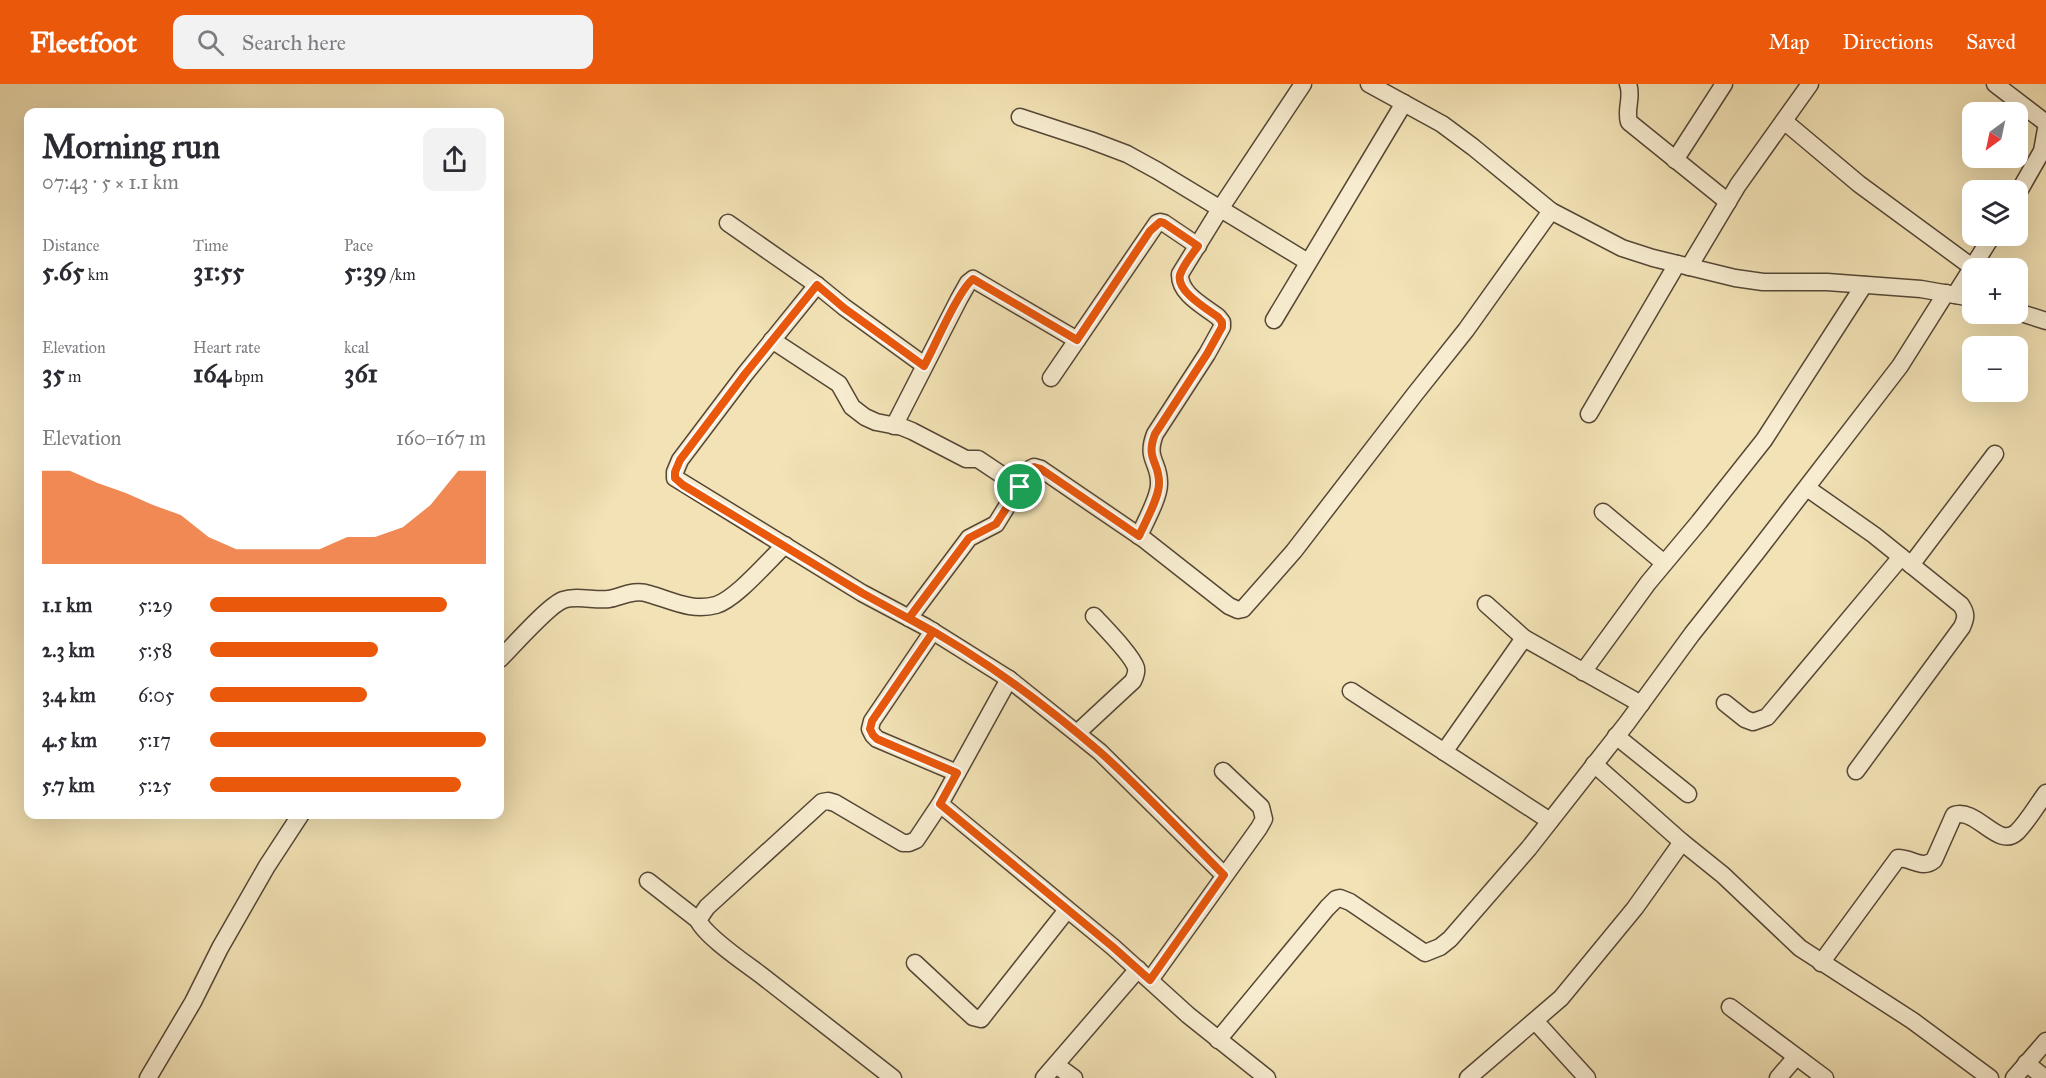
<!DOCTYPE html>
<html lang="en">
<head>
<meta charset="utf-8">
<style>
  :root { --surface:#fff; --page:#f2f2f3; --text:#2b2b33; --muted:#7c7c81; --accent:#ea580c }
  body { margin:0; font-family:"IM FELL Great Primer",serif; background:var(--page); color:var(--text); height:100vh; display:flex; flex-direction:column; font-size:22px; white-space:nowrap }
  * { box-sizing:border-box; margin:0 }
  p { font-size:20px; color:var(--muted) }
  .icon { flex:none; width:33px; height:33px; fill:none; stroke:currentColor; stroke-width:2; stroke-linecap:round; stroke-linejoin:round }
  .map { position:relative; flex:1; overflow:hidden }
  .details { position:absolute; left:24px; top:24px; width:480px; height:711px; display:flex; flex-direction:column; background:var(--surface); border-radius:12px; box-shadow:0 6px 24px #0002 }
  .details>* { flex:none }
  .needle { width:39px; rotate:213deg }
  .tools { position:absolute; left:1962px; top:18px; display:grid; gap:12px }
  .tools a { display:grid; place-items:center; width:66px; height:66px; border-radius:12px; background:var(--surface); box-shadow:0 6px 24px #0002; font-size:30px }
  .pin { position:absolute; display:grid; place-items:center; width:51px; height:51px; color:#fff; margin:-26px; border:3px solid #fff; border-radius:50%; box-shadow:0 2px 6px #0007 }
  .round { display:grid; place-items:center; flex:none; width:63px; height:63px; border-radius:12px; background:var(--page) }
  .headline { display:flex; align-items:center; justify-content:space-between; height:102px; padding:0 18px }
  h1 { font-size:33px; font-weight:700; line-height:45px }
  .metrics { display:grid; grid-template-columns:repeat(3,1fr); gap:9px; height:102px; padding:6px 18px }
  .metrics div { display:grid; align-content:center }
  .metrics b { font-size:26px; font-weight:700 }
  .metrics small { font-size:16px; font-weight:400 }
  .metrics p { font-size:16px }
  .chart { height:168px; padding:12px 18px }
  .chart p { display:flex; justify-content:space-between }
  .chart svg { width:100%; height:108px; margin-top:6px; fill:var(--accent); opacity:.7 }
  ul { padding:0 18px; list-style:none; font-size:20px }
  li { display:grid; grid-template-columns:96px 72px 1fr; align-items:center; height:45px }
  li i { height:15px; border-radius:8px; background:var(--accent) }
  header { display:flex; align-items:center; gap:36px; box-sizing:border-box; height:84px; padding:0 30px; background:var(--accent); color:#fff }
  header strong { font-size:28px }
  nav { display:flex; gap:33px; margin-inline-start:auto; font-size:21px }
  .search { width:420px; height:54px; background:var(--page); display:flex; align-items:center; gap:15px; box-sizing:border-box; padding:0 21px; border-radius:12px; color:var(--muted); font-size:22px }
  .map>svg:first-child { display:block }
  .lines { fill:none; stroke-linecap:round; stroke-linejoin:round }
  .street-casing { stroke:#554736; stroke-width:19 }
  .street { stroke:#f7eccf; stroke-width:16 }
  .route-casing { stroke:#fff; stroke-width:12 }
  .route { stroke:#ea580c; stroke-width:8 }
</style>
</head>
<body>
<header>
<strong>Fleetfoot</strong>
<div class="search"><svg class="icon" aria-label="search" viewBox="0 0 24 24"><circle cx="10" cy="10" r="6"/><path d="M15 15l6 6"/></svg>Search here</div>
<nav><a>Map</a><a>Directions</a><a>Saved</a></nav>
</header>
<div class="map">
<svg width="2046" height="994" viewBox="0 0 2046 994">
  <rect width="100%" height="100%" fill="#f2e2b5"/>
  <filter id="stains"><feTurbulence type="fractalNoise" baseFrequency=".00333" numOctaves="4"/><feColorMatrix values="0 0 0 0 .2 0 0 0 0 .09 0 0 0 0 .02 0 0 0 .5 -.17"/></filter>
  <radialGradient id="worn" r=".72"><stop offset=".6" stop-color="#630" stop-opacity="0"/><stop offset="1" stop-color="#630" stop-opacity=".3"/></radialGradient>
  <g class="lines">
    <defs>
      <g id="street">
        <path d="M1369,0L1442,40L1473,63L1551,127L1622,164L1653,174L1735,194L1763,198H1827L1921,205L1972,214"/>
        <path d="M1628,0C1633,13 1625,25 1629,38L1728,118"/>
        <path d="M1995,0L2046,39"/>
        <path d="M1020,33L1090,56L1127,70L1158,87L1308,178"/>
        <path d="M1784,37L1859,100L1972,183"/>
        <path d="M1675,76L1724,0"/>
        <path d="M2018,109L2042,67L2046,45"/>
        <path d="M728,139L817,201L844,223L924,281"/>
        <path d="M1689,183L1738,101L1810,0"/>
        <path d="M817,201L745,290L680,376L675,388V394L862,509L926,543L1009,595L1100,668L1224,791"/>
        <path d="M1955,211L1992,152"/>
        <path d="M2018,228L2046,237"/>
        <path d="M1274,236L1404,19"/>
        <path d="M772,256L839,300L852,323L865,333L876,338L902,343L912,347L966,375H978L1020,403"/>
        <path d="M1051,294L1157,139L1160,138L1164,139L1198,162"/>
        <path d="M1589,330L1677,180"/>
        <path d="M894,342L959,215L968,199L973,195L1077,256"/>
        <path d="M1807,404L1874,451L1961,521C1967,530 1966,534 1962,543L1856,687"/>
        <path d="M1603,428L1664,479"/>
        <path d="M1139,452C1145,438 1159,414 1159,400C1160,378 1145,376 1155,350L1207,270L1222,243V238L1218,233C1204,222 1179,210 1180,190L1220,125L1303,0"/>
        <path d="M1911,481L1995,370"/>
        <path d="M1486,520L1524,554L1641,620"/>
        <path d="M909,534L969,454L996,440L1030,385L1034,383L1041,385L1145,456L1229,522L1238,526L1243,525L1294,467L1415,310L1466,246L1551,127"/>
        <path d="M933,547L872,637L870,645L873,651L877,655L957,689"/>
        <path d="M500,575C513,562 549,521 563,516C577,511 595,517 609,515C623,512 635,505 649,510C671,516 692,528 716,521C736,515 768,477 785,461"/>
        <path d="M1583,588L1648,499L1699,438L1764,356L1864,201"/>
        <path d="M1351,607L1550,737"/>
        <path d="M1725,619L1745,635L1753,638L1767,633L1901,473"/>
        <path d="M1077,649L1133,597C1135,593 1137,589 1136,584C1133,572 1103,542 1094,532"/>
        <path d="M1616,652L1688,710"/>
        <path d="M1444,668L1524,554"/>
        <path d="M1594,680L1682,758L1723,791L1800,864L1913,937L1990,994"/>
        <path d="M940,720L1113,863L1188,931L1267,994"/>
        <path d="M648,797L698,836"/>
        <path d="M915,879L973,933L981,935L1067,826"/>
        <path d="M1821,879L1898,774C1912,774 1922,786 1934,776L1954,731C1977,723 1998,766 2017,748C2028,737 2037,721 2046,709"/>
        <path d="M1150,896L1259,744L1264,735L1261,723L1223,687"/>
        <path d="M1730,923L1825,994"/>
        <path d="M1536,938L1587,994"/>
        <path d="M1218,956L1327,824L1336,815L1340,814L1350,818L1425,869L1440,863L1450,855L1529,764L1627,639L1692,550L1756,469L1900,282L1946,209"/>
        <path d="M2026,979L2045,994"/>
        <path d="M1056,981L1074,994"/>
        <path d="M148,994L193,918L220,864L267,782L301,730"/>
        <path d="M893,994C849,960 805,925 761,891C745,879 705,852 698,836L707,823L822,718L828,717L835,719L903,759H909L916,756L940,720L1009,595"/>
        <path d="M1044,994L1138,885"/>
        <path d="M1468,994L1561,914L1635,824L1682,758"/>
        <path d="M1778,994L1796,973"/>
        <path d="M2014,994L2046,957"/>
      </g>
    </defs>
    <use href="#street" class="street-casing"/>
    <use href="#street" class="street"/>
  </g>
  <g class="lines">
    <defs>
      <path id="route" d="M1020,403L996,440L969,454L909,534C977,570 1042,618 1100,668C1144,707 1183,750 1224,791L1150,896L1113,863L940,720L957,689L877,655L873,651L870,645L872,637L933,548L862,509L683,401L675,394V388L680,376L745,290L817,201L844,224L924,282C935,262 958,207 973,195L1077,256L1150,147L1160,138L1164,139L1198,162C1192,171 1183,181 1180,191C1176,207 1207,225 1218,233L1222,238V243L1207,270L1155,350C1145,376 1160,378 1159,400C1159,414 1145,438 1139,452L1041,385L1034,383L1030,385L1020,403"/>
    </defs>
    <use href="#route" class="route-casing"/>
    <use href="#route" class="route"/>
  </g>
  <rect width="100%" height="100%" filter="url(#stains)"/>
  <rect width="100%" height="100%" fill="url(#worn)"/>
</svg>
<div class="tools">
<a><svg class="needle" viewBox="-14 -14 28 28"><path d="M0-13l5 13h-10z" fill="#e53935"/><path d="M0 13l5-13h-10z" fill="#7c7c81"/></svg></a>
<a><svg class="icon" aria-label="layers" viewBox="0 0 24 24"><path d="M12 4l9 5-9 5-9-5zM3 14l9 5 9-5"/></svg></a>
<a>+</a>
<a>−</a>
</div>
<div class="pin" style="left:1020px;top:403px;background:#1e9e55"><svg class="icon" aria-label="arrive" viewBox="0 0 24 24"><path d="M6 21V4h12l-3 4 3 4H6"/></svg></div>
<section class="details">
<div class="headline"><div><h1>Morning run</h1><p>07:43 · 5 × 1.1 km</p></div><a class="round"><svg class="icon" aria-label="share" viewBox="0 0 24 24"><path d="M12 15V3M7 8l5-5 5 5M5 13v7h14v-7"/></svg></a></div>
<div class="metrics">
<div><p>Distance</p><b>5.65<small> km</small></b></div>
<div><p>Time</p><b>31:55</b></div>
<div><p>Pace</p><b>5:39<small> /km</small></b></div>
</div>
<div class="metrics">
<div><p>Elevation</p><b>35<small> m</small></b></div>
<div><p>Heart rate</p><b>164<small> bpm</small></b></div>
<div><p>kcal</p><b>361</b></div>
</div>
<div class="chart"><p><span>Elevation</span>160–167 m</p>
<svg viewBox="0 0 160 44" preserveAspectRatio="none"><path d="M0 44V6L10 6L20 11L30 15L40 20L50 24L60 33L70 38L80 38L90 38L100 38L110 33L120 33L130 29L140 20L150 6L160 6V44z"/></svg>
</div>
<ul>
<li><b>1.1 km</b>5:29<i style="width:86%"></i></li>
<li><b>2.3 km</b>5:58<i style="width:61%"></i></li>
<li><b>3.4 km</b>6:05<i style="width:57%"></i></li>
<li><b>4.5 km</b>5:17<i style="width:100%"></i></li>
<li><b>5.7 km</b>5:25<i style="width:91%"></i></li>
</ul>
</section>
</div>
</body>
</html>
